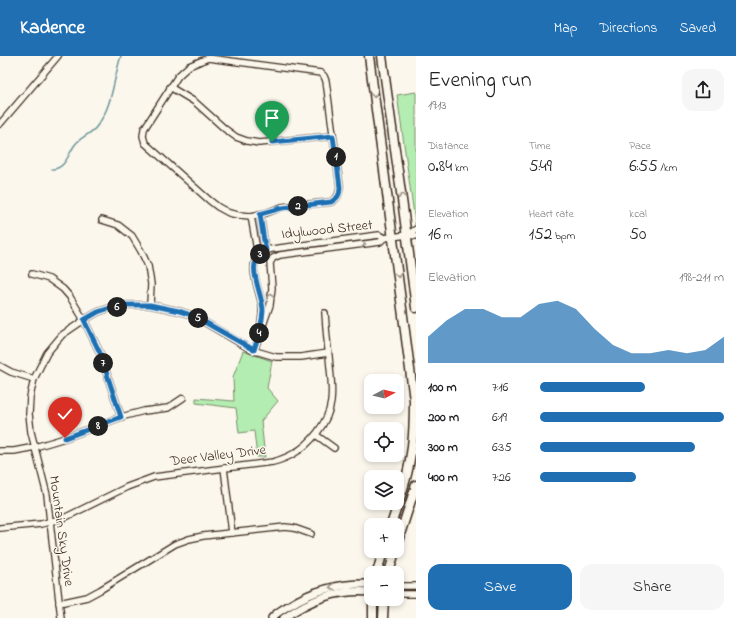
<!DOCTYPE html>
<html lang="en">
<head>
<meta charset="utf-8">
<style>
  :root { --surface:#fff; --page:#f6f6f6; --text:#202124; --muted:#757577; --accent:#1f6fb2 }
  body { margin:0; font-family:"Indie Flower",sans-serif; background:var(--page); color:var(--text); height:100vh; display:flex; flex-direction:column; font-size:15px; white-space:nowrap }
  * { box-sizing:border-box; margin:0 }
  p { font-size:13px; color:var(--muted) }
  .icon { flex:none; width:22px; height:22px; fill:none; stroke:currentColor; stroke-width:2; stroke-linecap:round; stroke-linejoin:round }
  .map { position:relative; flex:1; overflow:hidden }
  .side { display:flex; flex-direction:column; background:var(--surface); width:320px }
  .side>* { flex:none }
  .needle { width:26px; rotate:83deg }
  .tools { position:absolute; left:364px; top:318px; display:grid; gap:8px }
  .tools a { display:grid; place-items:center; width:40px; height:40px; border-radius:8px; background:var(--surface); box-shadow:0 2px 6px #0003; font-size:20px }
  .pin { position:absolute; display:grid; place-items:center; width:34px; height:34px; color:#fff; margin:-41px -17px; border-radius:50% 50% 50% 0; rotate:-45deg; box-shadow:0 0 4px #0007 }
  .pin .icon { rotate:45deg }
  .km { position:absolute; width:20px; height:20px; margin:-10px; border-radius:50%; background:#222; color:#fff; font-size:11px; line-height:20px; text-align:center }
  .round { display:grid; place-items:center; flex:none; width:42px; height:42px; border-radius:12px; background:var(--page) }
  .headline { display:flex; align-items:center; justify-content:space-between; height:68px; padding:0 12px }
  h1 { font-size:22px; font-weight:600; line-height:30px }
  .stats { display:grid; grid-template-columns:repeat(3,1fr); gap:6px; height:68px; padding:4px 12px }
  .stats div { display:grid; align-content:center }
  .stats b { font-size:17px; font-weight:600 }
  .stats small { font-size:11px; font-weight:400 }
  .stats p { font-size:11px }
  .chart { height:112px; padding:8px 12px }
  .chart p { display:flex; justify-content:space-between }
  .chart svg { width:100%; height:72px; margin-top:4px; fill:var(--accent); opacity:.7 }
  .action { display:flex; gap:8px; margin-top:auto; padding:8px 12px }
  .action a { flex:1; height:46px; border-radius:12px; background:var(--accent); color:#fff; font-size:16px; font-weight:600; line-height:46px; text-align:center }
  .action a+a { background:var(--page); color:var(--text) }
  ul { padding:0 12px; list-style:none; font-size:13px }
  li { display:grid; grid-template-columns:64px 48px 1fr; align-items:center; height:30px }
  li i { height:10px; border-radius:5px; background:var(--accent) }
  header { display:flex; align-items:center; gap:24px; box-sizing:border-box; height:56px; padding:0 20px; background:var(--accent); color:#fff }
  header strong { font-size:19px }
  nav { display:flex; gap:22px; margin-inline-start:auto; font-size:14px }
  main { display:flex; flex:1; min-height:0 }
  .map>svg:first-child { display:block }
  .green { fill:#b4edb1; stroke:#788c68 }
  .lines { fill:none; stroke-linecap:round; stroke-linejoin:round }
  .stream { stroke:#6d959a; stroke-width:1.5 }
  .minor-casing { stroke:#3b2a1e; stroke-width:8 }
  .tertiary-casing { stroke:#3b2a1e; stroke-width:10 }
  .secondary-casing { stroke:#3b2a1e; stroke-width:11 }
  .minor { stroke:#fbf7ec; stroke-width:5.5 }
  .tertiary { stroke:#fbf7ec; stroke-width:7 }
  .secondary { stroke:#fbf7ec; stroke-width:8 }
  .oneway { stroke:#9b9085 }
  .route-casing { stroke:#fff; stroke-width:8 }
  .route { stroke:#1f6fb2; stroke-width:5 }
  .labels { text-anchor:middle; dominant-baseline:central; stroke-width:3; stroke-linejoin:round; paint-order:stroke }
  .street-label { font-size:14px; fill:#3b2a1e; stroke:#fbf7ec }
</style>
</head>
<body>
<header>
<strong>Kadence</strong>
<nav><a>Map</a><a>Directions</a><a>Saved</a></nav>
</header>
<main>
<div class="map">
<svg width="416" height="562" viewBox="0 0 416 562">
  <rect width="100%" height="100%" fill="#fbf7ec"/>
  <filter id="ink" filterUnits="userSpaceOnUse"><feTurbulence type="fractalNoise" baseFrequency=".025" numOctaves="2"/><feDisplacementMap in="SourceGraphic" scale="8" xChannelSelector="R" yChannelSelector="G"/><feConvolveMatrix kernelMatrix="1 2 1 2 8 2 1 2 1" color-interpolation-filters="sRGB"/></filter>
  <g filter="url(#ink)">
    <g class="green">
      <path d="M416,36V173L397,39Z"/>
      <path d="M243,295L272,305L267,332L278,345L261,365L265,401H257L254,375L239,377L236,352L196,347V342L234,345L233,321Z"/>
    </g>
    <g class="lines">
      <path class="stream" d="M52,113C65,113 68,99 74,90C80,80 91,79 97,70C113,49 113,24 121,0"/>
      <defs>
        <g id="minor">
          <path d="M208,2L321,17L324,20L326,25L340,131C339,139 338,142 331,146L282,151L266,157L251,160L238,159L229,157L218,151L209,144L145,87L143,80L144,73L178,20L189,10Z"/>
          <path d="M170,31L195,46L225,73L236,81L247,85L259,87L333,80"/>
          <path d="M0,68L58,0"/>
          <path d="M260,158L264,185L266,194"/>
          <path d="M251,160L258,200"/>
          <path d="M102,164L118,169L132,180L141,195L148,210L151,228L150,249"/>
          <path d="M407,179L416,173"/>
          <path d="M32,218L49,223L63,233L70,241L84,264L100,297L121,361"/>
          <path d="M259,277C261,268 263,258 262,249C260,236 248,211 258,200C262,195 267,194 272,193L379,179L384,182L407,179L416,180"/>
          <path d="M254,295L270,249L272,232L270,207L273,202L280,199L380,186L384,182"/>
          <path d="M0,310L11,316L34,323"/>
          <path d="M316,379L334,392"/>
          <path d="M0,395H14L35,391L65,382L121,361L144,355L168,352L183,342"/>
          <path d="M224,412L232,477"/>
          <path d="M0,472L41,468L64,462L127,431L154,421L273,406C280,404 286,402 293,398C311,388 328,367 331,346C333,330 330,315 329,300C327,286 326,272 325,257"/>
          <path d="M397,530H416"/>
          <path d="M397,538H416"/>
          <path d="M59,547L87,541L100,534L175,488L189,483L203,480L285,471L294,472L311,478"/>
          <path d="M61,562L47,439L31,376L29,358L30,341L34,323L47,297L62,279L84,264L98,256L113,251L127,249H150L179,255L194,260L252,294L276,301H301L328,297"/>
        </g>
        <g id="tertiary">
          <path d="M272,562C277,556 283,553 290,549C315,533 342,527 371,528"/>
          <path d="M284,562C311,543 338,533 371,536"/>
        </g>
        <g id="secondary">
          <path d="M369,0L414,344C414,364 414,384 410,403C407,426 398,447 391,469"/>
          <path d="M382,0L403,151L416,252"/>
          <path d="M397,488L416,429"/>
          <path d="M377,517L383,495"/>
          <path d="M389,517L395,495"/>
          <path d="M373,562V543"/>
          <path d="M383,562L384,543"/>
        </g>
      </defs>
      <use href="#minor" class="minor-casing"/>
      <use href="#tertiary" class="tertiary-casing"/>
      <use href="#secondary" class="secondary-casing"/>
      <use href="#minor" class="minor"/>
      <use href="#tertiary" class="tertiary"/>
      <use href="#secondary" class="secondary"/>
    </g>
    <defs><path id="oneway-chevron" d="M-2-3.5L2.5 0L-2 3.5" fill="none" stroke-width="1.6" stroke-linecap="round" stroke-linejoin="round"/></defs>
    <g class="oneway">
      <use href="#oneway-chevron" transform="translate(374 39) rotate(83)"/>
      <use href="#oneway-chevron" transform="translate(402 140) rotate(-98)"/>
      <use href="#oneway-chevron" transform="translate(363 188) rotate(-8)"/>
      <use href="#oneway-chevron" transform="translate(398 219) rotate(83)"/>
      <use href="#oneway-chevron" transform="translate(271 240) rotate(-83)"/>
      <use href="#oneway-chevron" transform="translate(332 531) rotate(167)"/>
    </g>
  </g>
  <g class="lines" filter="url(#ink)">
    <defs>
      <path id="route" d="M65,382L121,361L100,297L84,264L98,256L113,251L127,249H150L179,255L194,260L254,294C258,282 262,268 263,255C263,236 242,206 266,194L264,185L260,158L282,152L331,146C338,142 340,139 340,131L333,80L272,86"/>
    </defs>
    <use href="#route" class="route-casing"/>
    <use href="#route" class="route"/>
  </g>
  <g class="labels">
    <g class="street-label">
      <text transform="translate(327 174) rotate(-6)">Idylwood Street</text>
      <text transform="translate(218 400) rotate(-7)">Deer Valley Drive</text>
      <text transform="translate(61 475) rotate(82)">Mountain Sky Drive</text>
    </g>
  </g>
</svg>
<div class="tools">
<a><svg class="needle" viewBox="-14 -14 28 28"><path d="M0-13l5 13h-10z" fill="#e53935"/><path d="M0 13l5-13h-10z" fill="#757577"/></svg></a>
<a><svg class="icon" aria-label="locate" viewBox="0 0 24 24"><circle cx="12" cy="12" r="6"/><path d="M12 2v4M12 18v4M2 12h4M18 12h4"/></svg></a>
<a><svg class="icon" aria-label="layers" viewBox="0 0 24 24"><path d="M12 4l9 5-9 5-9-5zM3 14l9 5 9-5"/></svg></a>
<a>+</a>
<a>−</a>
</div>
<div class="pin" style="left:272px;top:86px;background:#1e9e55"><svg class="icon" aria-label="arrive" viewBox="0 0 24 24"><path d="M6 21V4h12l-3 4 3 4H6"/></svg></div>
<div class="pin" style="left:65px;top:382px;background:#d93025"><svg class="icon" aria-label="check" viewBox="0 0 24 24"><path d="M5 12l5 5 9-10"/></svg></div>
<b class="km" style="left:336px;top:101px">1</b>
<b class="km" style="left:298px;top:150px">2</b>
<b class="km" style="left:260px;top:198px">3</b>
<b class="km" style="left:259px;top:277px">4</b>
<b class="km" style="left:198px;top:262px">5</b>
<b class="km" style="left:117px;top:251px">6</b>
<b class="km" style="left:103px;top:307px">7</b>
<b class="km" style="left:98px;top:370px">8</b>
</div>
<section class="side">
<div class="headline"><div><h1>Evening run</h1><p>19:13</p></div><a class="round"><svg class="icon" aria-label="share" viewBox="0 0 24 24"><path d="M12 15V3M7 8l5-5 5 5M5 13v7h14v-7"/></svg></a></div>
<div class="stats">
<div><p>Distance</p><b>0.84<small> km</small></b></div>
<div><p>Time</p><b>5:49</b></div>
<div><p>Pace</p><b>6:55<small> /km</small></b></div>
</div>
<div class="stats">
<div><p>Elevation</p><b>16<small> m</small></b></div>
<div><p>Heart rate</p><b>152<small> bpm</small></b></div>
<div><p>kcal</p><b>50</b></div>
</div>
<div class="chart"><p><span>Elevation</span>198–211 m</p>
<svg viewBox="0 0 160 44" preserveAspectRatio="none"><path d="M0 44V28L10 18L20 11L30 11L40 16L50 16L60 8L70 6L80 11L90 23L100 33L110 38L120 38L130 36L140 38L150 36L160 28V44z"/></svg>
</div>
<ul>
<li><b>100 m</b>7:16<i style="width:57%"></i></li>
<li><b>200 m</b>6:19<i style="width:100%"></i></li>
<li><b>300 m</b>6:35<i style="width:84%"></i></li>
<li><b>400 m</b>7:26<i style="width:52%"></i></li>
</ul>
<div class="action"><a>Save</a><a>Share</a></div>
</section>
</main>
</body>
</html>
